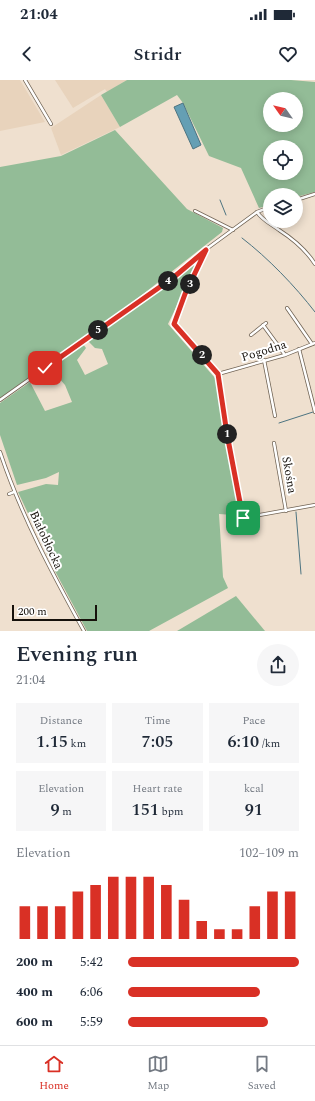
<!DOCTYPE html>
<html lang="en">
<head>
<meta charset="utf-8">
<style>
  :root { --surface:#fff; --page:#f6f6f7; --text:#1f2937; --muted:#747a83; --line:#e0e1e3; --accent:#d93025 }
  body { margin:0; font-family:Spectral,serif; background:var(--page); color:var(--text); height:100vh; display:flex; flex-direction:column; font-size:15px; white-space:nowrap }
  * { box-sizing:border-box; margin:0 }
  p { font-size:13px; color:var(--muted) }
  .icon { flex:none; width:22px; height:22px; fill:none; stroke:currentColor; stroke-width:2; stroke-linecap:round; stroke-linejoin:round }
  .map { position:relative; height:551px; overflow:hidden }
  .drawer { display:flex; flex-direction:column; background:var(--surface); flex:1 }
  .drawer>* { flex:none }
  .needle { width:26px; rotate:304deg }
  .tools { position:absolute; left:263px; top:12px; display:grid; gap:8px }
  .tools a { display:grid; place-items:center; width:40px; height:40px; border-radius:50%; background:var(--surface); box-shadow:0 2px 10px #0003; font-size:20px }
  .scale { position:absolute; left:12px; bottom:10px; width:85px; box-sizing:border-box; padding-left:4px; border:2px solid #16110b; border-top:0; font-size:11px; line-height:14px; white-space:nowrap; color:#16110b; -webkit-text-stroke:3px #fff; paint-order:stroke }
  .pin { position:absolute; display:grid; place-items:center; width:34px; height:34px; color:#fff; margin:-17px; border-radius:8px; box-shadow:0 2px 6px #0006 }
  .km { position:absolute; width:20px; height:20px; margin:-10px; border-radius:50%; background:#222; color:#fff; font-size:11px; line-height:20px; text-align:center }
  .round { display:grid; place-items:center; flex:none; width:42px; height:42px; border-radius:21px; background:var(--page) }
  .headline { display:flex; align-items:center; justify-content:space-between; height:68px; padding:0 16px }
  h1 { font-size:22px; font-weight:600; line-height:30px }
  .metrics { display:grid; grid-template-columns:repeat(3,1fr); gap:6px; height:68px; padding:4px 16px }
  .metrics div { display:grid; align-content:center; border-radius:0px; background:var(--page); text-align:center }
  .metrics b { font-size:17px; font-weight:600 }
  .metrics small { font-size:11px; font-weight:400 }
  .metrics p { font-size:11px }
  .chart { height:112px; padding:8px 16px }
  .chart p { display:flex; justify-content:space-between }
  .chart svg { width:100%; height:72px; margin-top:4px; stroke:var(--accent); stroke-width:6 }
  ul { padding:0 16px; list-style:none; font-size:13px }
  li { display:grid; grid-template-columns:64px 48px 1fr; align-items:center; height:30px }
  li i { height:10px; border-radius:5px; background:var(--accent) }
  .status { display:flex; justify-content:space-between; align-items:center; height:28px; padding:0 20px; background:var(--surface); direction:ltr }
  .status svg { height:11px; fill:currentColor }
  header { display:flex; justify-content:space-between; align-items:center; height:52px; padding:0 16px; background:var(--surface); font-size:18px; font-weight:600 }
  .tab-bar { display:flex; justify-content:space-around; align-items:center; height:56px; border-top:1px solid var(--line); background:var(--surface); font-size:11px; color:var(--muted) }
  .tab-bar a { display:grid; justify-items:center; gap:2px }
  .tab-bar .active { color:var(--accent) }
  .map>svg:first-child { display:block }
  .built { fill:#e8d3bc }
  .forest { fill:#93bc97; fill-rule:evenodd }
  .water { fill:#659fb4; stroke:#4d7481 }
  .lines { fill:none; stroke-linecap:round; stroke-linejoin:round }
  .stream { stroke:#4d7481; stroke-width:1 }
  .minor-casing { stroke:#706354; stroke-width:4 }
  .minor { stroke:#fff; stroke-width:2.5 }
  .route-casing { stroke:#fff; stroke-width:8 }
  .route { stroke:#d93025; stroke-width:5 }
  .labels { text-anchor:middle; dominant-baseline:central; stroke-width:4; stroke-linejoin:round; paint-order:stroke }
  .street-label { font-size:12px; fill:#16110b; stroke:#fff }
</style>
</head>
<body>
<div class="status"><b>21:04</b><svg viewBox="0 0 49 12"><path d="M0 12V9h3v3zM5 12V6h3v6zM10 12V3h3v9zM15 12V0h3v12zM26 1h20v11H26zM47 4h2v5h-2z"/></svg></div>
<header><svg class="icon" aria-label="back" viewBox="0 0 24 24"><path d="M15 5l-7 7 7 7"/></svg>Stridr<svg class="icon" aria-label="heart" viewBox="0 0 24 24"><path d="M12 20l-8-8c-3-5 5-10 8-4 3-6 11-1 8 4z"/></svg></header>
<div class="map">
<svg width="315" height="551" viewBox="0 0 315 551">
  <rect width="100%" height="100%" fill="#efe0cf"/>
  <g class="built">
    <path d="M0,0H20L45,42L0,51Z"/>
    <path d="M55,0H127L107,12L105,9L73,28Z"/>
    <path d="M101,15L120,47L61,75L51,48Z"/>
  </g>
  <g class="forest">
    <path d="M127,0H291L315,2V112L296,117V115H270V125L259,128L241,88L209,76L183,23L177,15L120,47L101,15ZM270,19H296V45H270ZM270,67H296V93H270Z"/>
    <path d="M115,50L187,129L223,148L222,152L100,248L101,249L194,182L197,184L168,244L215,298L238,427L233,435L219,434L223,497L228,508L149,551H87L56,493L18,412L46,404L58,405L59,392L46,398L17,405L0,355V323L30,302L45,331L72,322L65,305L50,288L83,264L86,268L77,280L85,295L108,284L102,269L95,268L89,262V259L100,250L99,248L0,318V87L61,76Z"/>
    <path d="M236,516L265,551H177Z"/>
  </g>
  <path class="water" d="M183,23L201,65L193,69L174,27Z"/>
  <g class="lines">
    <g class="stream">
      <path d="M220,120L226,135"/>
      <path d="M242,158C268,178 295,206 315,232"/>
      <path d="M279,343L313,332"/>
      <path d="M296,432L301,494"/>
    </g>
    <defs>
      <g id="minor">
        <path d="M25,0L51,44"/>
        <path d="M296,120L315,114"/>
        <path d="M195,131L233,150"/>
        <path d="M257,132C262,140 271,144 279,150C293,159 306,170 315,184"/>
        <path d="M204,173L185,214L174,244L218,294"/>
        <path d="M287,228L312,264"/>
        <path d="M263,245L285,275"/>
        <path d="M251,255L266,243"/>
        <path d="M299,269L315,332"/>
        <path d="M264,280L275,336"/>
        <path d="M218,294L227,354L243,438L315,425"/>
        <path d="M218,294L285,275L315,263"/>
        <path d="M0,320L174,197L205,170L257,132L270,127"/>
        <path d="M274,363L286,431"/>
        <path d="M0,372C21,435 52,493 84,551"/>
        <path d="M9,414L14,412"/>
      </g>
    </defs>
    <use href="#minor" class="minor-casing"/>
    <use href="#minor" class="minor"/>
  </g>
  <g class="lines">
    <defs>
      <path id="route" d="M45,288L174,197L206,170L185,214L174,244L218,294L227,354L243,438"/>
    </defs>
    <use href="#route" class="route-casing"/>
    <use href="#route" class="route"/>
  </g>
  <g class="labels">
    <g class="street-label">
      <text transform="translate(264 271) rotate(-17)">Pogodna</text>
      <text transform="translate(289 395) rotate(80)">Skośna</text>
      <text transform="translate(46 460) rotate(65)">Białobłocka</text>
    </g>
  </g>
</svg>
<div class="tools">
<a><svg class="needle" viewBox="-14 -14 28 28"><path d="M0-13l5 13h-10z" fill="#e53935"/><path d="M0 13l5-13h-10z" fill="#747a83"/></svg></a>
<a><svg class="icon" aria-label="locate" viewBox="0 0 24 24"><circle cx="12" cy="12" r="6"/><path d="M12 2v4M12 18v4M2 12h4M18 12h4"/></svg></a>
<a><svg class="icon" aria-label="layers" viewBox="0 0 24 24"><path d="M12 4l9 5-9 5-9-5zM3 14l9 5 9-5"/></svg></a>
</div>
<div class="scale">200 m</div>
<div class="pin" style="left:243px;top:438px;background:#1e9e55"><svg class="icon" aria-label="arrive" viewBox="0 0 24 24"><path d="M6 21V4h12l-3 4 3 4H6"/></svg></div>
<div class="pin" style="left:45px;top:288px;background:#d93025"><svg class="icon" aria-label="check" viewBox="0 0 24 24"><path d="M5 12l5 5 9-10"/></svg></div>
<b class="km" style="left:227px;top:354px">1</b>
<b class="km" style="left:202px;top:275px">2</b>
<b class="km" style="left:190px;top:204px">3</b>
<b class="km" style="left:168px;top:201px">4</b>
<b class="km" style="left:98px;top:250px">5</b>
</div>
<section class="drawer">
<div class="headline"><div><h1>Evening run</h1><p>21:04</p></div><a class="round"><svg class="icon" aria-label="share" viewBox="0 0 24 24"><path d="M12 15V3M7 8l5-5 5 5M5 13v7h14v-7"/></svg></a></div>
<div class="metrics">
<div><p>Distance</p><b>1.15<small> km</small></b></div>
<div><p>Time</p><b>7:05</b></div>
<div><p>Pace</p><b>6:10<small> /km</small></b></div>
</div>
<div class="metrics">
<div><p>Elevation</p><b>9<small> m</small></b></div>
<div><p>Heart rate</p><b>151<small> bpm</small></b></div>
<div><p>kcal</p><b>91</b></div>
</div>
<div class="chart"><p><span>Elevation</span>102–109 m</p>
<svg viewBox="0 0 160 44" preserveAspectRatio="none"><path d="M5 44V24M15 44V24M25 44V24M35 44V15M45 44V11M55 44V6M65 44V6M75 44V6M85 44V11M95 44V20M105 44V33M115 44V38M125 44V38M135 44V24M145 44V15M155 44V15"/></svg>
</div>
<ul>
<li><b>200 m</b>5:42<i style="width:100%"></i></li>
<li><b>400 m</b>6:06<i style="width:77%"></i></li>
<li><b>600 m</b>5:59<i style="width:82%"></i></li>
</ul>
</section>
<nav class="tab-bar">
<a class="active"><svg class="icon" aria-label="home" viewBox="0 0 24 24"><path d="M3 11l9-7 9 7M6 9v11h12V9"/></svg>Home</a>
<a><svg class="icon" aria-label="map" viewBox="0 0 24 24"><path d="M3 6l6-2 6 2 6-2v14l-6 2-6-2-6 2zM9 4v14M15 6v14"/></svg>Map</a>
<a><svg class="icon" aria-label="saved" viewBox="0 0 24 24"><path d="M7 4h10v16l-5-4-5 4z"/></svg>Saved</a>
</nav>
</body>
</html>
